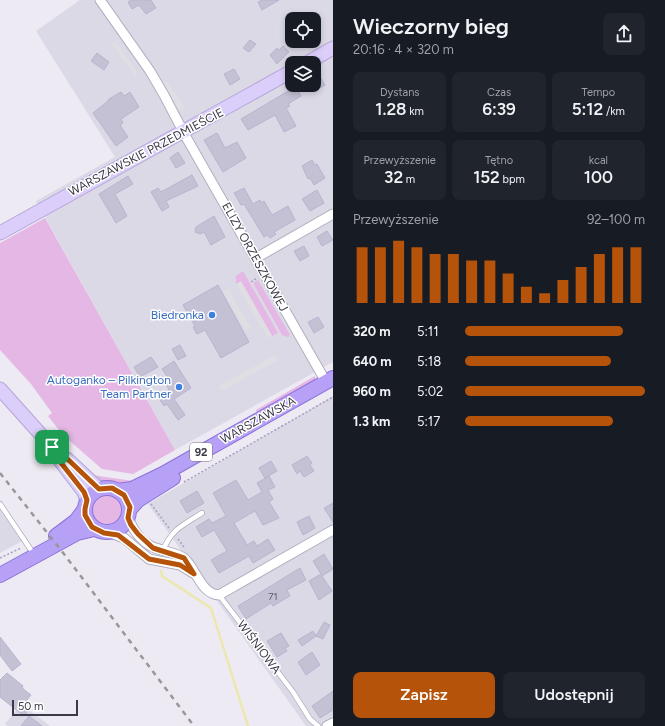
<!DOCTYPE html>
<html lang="pl">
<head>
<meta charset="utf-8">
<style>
  :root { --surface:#171b24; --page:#20242c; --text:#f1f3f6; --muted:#9ea1a6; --accent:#b45309 }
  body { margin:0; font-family:Figtree,sans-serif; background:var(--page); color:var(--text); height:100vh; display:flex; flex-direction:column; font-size:15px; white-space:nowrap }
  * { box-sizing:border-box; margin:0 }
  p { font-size:13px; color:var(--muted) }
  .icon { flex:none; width:22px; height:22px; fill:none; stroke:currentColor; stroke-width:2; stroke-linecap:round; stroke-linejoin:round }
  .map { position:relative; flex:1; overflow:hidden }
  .details { display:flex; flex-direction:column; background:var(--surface); width:332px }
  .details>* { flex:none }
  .controls { position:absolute; left:285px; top:12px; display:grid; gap:8px }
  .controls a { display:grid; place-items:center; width:36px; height:36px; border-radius:8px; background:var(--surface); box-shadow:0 2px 6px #0003; font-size:20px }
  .scale { position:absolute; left:12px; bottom:10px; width:66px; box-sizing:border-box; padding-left:4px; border:2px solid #3b3947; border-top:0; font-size:11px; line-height:14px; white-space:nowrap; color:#3b3947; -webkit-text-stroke:3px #fff; paint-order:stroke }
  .pin { position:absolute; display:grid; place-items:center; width:34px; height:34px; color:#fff; margin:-17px; border-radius:8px; box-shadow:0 2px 6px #0006 }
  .round { display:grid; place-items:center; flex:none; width:42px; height:42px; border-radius:8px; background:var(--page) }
  .overview { display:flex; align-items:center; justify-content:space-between; height:68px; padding:0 20px }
  h1 { font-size:22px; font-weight:600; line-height:30px }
  .metrics { display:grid; grid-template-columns:repeat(3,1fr); gap:6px; height:68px; padding:4px 20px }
  .metrics div { display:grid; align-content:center; border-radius:8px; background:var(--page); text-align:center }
  .metrics b { font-size:17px; font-weight:600 }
  .metrics small { font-size:11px; font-weight:400 }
  .metrics p { font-size:11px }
  .chart { height:112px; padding:8px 20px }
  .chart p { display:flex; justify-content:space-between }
  .chart svg { width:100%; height:72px; margin-top:4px; stroke:var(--accent); stroke-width:6 }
  .button { display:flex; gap:8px; margin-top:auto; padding:8px 20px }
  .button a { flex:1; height:46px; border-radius:8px; background:var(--accent); color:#fff; font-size:16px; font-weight:600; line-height:46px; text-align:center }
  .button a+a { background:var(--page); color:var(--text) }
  ul { padding:0 20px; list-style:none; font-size:13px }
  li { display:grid; grid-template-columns:64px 48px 1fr; align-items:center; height:30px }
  li i { height:10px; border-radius:5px; background:var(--accent) }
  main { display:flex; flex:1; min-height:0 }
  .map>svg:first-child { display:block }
  .residential { fill:#dcd9e7; fill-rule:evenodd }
  .green { fill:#e4b7e4 }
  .parking { fill:#dfdee3 }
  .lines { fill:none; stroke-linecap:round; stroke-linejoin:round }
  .stream { stroke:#ebe8ad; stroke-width:2.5 }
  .building { fill:#c4c1d5; stroke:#b8b4cf }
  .lane-casing { stroke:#b1aebf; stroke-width:6 }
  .street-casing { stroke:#b1aebf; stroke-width:11 }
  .secondary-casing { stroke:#b4a5d8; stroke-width:15 }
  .primary-casing { stroke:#8b72da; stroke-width:16 }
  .path { stroke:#a6a0bf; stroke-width:1.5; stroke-dasharray:2 2; stroke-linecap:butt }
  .lane { stroke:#fff; stroke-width:4.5 }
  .street { stroke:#fff; stroke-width:9 }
  .secondary { stroke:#dbcefa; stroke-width:13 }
  .primary { stroke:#b7a1f6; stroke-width:14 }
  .rail { stroke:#989898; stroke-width:2.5; stroke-dasharray:5 5; stroke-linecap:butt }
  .route-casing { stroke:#fff; stroke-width:8 }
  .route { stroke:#b45309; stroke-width:5 }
  .shop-dot { fill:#3f7fe0; stroke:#fff; stroke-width:1.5 }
  .labels { text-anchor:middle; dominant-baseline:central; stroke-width:3; stroke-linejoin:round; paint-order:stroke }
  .number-label { font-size:10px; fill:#5d5b6a }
  .shield { fill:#fff; stroke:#76747e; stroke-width:1 }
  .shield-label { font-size:11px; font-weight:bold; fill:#3b3947 }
  .street-label { font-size:12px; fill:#3b3947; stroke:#fff }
  .shop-label { font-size:12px; fill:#366cbe; stroke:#fff; text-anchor:end }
</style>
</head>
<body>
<main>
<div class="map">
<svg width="333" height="726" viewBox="0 0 333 726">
  <rect width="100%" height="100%" fill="#edeaf4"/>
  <g class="residential">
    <path d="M80,0H333V362L175,450L36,201L115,157L36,31ZM292,19H314V41H292ZM292,63H314V85H292Z"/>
    <path d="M333,396V726H306L148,504Z"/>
    <path d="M0,507L24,540L0,553Z"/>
    <path d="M19,707L27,713L29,710L50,726H8L5,724Z"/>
  </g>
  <g class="green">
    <path d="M45,218L175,450L133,474L102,469L63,435L48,416L52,413L31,384L0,350V243Z"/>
    <path d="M243,271L278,333L272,336L241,282L236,284V276Z"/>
    <path d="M258,280L290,335L288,337L282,335L253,283Z"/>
    <path d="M315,376V381L284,400L257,413L256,410Z"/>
    <path d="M92,475L133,481L123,486L98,482Z"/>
    <circle cx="107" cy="510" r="18"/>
  </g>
  <g class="parking">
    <path d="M115,41L138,74L135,76L112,44Z"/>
    <path d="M166,81L184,107L179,111L162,84Z"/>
    <path d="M241,281L272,336L268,338L236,284Z"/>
    <path d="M228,289L251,328L246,331L223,292Z"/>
    <path d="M275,355L278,360L222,391L219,386Z"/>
  </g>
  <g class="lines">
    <path class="stream" d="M161,571L162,576L211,608L248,726"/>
  </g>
  <g class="building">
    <path d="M131,0H151L156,8L146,14L139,5L132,9L128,2Z"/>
    <path d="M262,0H279L262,10L258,2Z"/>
    <path d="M250,40L256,44L249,52L243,48Z"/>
    <path d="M283,46L289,52L277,64L270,55L277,48L279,50Z"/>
    <path d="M97,53L109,62L104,70L91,61Z"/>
    <path d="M234,69L240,79L230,85L224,74Z"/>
    <path d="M319,75L325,85L314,91V77Z"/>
    <path d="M295,87L301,96L288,104L290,106L286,108L296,126L284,132L275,115L248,130L241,119Z"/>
    <path d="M121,92L124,96L130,92L139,107L121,119L123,123L120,125L128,137L116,146L93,113L108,101L109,99Z"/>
    <path d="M217,133L225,148L237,142L246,158L223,172L204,140Z"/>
    <path d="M178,152L185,163L176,168L170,158Z"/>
    <path d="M312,160L315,165L317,164L325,178L314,185L310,178L308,179L302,166Z"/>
    <path d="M192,175L198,186L166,201L169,207L162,211L151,192L158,188L161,192Z"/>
    <path d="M128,176L133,184L115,194L127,216L116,223L99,194Z"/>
    <path d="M244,188L253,204L260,200L261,203L264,201L272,215L288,206L295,220L274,232L276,234L270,238L268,235L264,237L244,204L241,205L234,193Z"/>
    <path d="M317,190L324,203L310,211L302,199Z"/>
    <path d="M214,216L225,237L211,245L204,232L200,234L195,232L196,227Z"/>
    <path d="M327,231L333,240L322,246L317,237Z"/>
    <path d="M304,246L309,256L300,261L294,251Z"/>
    <path d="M218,285L249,342L221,358L205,330L197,334L193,327L195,326L183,305Z"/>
    <path d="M318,317L324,327L314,333L308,322Z"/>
    <path d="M180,345L186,356L178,360L172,349Z"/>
    <path d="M151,357L158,367L140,377L134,367Z"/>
    <path d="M174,361L191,388L174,399L185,415L178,420L167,404L164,406L158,397L169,390L167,386L171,382L162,369Z"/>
    <path d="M307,456L312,463L310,465L314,471L304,477L300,471L297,474L292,465Z"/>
    <path d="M271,461L277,471L265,478L259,468Z"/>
    <path d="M269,476L275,487L268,490L273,499L269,502L279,518L263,525L255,511L234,523L247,545L254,541L257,546L268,539L275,550L253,563L249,556L219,573L211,560L227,551L214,530L202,537L196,527L209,519L212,523L226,516L213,493L236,480L248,500L262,492L257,483Z"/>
    <path d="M197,491L204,503L187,513L180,501Z"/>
    <path d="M333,503V522L324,508Z"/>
    <path d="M309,516L315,528L303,535L297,522Z"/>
    <path d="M324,554L333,569L322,576L332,591L319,600L309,581L321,574L313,561Z"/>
    <path d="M300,568L306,580L287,590L290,596L273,606L271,603L246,619L238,606Z"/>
    <path d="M324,622L330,625L323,639L316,636Z"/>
    <path d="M313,631L316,636L302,646L298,640Z"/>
    <path d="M281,633L289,646L285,648L287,651L277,657L267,641Z"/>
    <path d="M0,637L21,664L12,671L0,655Z"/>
    <path d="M312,652L320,665L306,675L298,662Z"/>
    <path d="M7,673L23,686L22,688L31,695L23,705L29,710L24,716L0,697V680Z"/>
    <path d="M333,691V710L320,718L312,706Z"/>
    <path d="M29,716L42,726H21Z"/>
  </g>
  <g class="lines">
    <defs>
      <g id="lane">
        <path d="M0,504L31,550"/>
        <path d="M163,550C172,529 183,525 202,513"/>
        <path d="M219,595L293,692L310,719L318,726"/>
      </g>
      <g id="street">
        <path d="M100,0L150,71L164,95L186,137L326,382"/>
        <path d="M256,258L333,214"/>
        <path d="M128,517C133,531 144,546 159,549C167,552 178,553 185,559C196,569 201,594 219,595L333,530"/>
        <path d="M111,533L124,538L149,559L180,565L193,573"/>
        <path d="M327,726L333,723"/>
      </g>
      <g id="secondary">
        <path d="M307,63L333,48"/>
        <path d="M0,233L292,71"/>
        <path d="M0,389L52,447L55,454L84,492L87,500"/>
        <path d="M67,459L99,489"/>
      </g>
      <g id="primary">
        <circle cx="107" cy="510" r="22"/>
        <path d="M118,491L132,489L163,474L333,378"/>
        <path d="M129,510L138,500L173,478"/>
        <path d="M56,536L76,521L85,509"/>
        <path d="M0,575L77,533L94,529"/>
      </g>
    </defs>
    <use href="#lane" class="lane-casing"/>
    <use href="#street" class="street-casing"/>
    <use href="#secondary" class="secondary-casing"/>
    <use href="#primary" class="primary-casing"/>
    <g class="path">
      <path d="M251,282L257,278"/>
      <path d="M184,482L333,397"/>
      <path d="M151,504L169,528"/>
      <path d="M178,539L184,547"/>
      <path d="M0,558L21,548"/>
    </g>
    <use href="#lane" class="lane"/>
    <use href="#street" class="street"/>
    <use href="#secondary" class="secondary"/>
    <use href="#primary" class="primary"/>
    <path class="rail" d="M0,473L64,554L194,726"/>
  </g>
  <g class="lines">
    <defs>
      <path id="route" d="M52,447L58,450L99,489L112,488L124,495L130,507L128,518L131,525L138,534L153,548L184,558L194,574L180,565L149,559L118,535L104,533L92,527L85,515V509L87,500L84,492L54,454Z"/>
    </defs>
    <use href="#route" class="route-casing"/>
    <use href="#route" class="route"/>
  </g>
  <g class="shop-dot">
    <circle cx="212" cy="315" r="4"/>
    <circle cx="179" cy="387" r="4"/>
  </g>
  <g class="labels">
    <g class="number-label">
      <text x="273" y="596">71</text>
    </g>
    <rect class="shield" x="190" y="443" width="22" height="18" rx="3"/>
    <g class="shield-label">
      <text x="201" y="452">92</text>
    </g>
    <g class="street-label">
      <text transform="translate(146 152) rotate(-28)">WARSZAWSKIE PRZEDMIEŚCIE</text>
      <text transform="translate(255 257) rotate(61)">ELIZY ORZESZKOWEJ</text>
      <text transform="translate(258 420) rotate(-29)">WARSZAWSKA</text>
      <text transform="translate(259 647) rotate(53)">WIŚNIOWA</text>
    </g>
    <g class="shop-label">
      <text x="204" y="315">Biedronka</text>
      <text x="171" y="380">Autoganko – Pilkington<tspan x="171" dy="14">Team Partner</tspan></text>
    </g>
  </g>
</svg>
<div class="controls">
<a><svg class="icon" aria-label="locate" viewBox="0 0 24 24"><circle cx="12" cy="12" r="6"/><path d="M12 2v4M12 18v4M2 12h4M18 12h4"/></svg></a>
<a><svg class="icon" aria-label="layers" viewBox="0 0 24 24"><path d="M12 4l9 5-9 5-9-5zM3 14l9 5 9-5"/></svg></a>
</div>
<div class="scale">50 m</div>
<div class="pin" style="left:52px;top:447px;background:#1e9e55"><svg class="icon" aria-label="arrive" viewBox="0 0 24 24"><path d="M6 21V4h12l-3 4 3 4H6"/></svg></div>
</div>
<section class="details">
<div class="overview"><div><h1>Wieczorny bieg</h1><p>20:16 · 4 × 320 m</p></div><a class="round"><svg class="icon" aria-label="share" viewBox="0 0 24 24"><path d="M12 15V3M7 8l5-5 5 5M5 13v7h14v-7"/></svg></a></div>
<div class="metrics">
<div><p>Dystans</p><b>1.28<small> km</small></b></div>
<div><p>Czas</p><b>6:39</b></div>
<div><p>Tempo</p><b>5:12<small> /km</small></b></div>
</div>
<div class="metrics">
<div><p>Przewyższenie</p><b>32<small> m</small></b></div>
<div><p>Tętno</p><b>152<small> bpm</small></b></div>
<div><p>kcal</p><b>100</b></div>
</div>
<div class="chart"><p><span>Przewyższenie</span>92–100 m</p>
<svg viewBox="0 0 160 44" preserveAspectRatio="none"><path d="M5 44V10M15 44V10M25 44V6M35 44V10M45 44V14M55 44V14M65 44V18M75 44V18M85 44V26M95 44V34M105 44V38M115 44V30M125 44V22M135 44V14M145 44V10M155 44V10"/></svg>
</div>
<ul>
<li><b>320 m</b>5:11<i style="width:88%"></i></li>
<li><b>640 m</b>5:18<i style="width:81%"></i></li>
<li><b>960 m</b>5:02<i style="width:100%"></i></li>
<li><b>1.3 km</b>5:17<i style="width:82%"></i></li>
</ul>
<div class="button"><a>Zapisz</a><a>Udostępnij</a></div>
</section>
</main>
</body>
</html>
